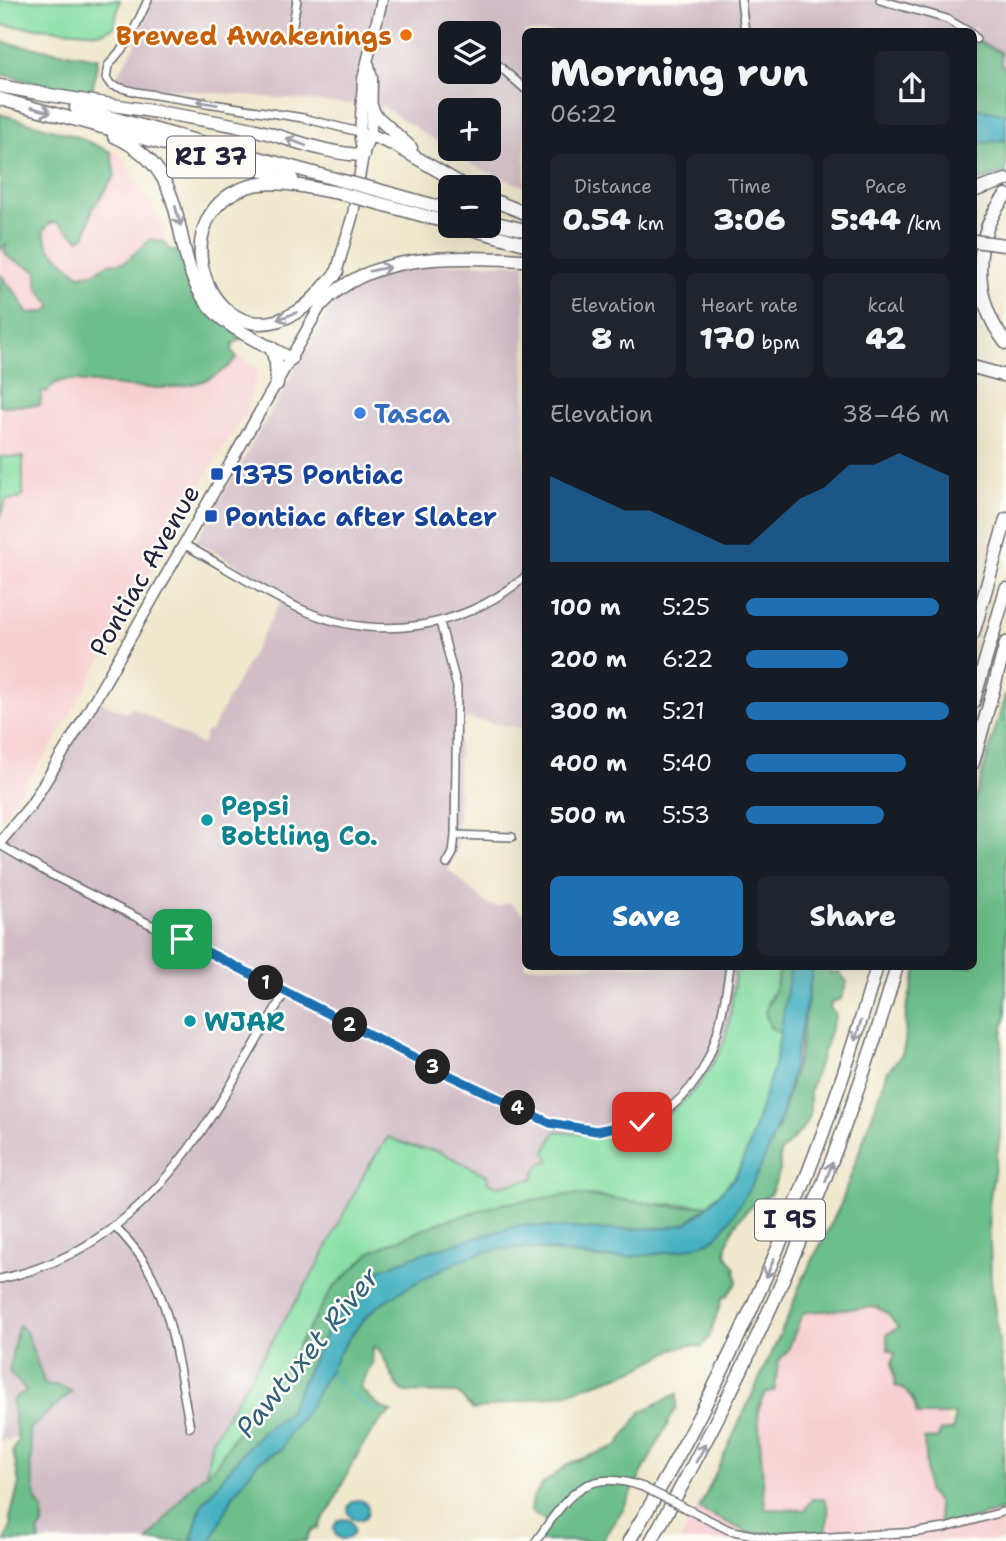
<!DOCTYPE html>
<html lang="en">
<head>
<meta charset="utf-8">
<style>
  :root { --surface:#171b24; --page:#20242c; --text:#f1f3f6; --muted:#9ea1a6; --accent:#1f6fb2 }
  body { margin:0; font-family:"Shantell Sans",sans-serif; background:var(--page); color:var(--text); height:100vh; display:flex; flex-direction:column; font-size:26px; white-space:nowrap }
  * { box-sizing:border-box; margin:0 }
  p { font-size:23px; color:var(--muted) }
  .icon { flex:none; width:38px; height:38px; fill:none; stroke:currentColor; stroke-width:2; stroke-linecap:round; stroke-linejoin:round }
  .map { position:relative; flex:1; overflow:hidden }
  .sheet { position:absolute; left:522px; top:28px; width:455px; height:942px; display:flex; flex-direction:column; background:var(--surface); border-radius:10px; box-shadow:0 7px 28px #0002 }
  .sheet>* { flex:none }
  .buttons { position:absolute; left:438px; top:21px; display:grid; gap:14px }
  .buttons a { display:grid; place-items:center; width:63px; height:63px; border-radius:10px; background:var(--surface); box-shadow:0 7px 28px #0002; font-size:35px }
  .pin { position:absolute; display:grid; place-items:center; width:60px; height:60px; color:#fff; margin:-30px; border-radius:14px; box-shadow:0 4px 10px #0006 }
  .km { position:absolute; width:35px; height:35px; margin:-18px; border-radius:50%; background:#222; color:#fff; font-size:19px; line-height:35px; text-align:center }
  .round { display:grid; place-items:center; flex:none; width:74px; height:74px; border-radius:10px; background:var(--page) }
  .summary { display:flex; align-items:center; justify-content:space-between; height:119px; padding:0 28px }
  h1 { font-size:38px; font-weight:800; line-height:52px }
  .stats { display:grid; grid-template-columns:repeat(3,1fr); gap:10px; height:119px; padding:7px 28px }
  .stats div { display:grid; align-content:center; border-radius:10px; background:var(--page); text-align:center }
  .stats b { font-size:30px; font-weight:800 }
  .stats small { font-size:19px; font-weight:400 }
  .stats p { font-size:19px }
  .chart { height:196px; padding:14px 28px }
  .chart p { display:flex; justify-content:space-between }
  .chart svg { width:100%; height:126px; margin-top:7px; fill:var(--accent); opacity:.7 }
  .cta { display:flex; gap:14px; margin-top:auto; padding:14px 28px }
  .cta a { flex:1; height:80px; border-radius:10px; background:var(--accent); color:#fff; font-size:28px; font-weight:800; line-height:80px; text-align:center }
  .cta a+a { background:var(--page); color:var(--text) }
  ul { padding:0 28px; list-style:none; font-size:23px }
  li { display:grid; grid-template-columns:112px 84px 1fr; align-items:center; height:52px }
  li i { height:18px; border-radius:9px; background:var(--accent) }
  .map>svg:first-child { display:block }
  .built { fill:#f7cfd2 }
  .industrial { fill:#d2bdc6; fill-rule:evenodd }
  .green { fill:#86dfa4; stroke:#548070; stroke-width:2 }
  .forest { fill:#6cbe8a; stroke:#477062; stroke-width:2 }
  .water { fill:#44b1c1; stroke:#336a7e; stroke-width:2 }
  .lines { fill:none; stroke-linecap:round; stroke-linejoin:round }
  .stream { stroke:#44b1c1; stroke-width:2 }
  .street-casing { stroke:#6a676e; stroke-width:10 }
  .secondary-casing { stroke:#6a676e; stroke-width:13 }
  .highway-casing { stroke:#6a676e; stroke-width:15 }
  .street { stroke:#fff; stroke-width:7 }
  .secondary { stroke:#fff; stroke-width:10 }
  .highway { stroke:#fff; stroke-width:12 }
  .street-bridge-casing { stroke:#6a676e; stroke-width:10; stroke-linecap:butt }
  .highway-bridge-casing { stroke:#6a676e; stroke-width:15; stroke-linecap:butt }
  .street-bridge { stroke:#fff; stroke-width:7 }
  .highway-bridge { stroke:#fff; stroke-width:12 }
  .oneway { stroke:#9c9ca7 }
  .route-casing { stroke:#fff; stroke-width:14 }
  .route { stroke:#1f6fb2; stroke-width:9 }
  .food-dot { fill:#e8710a; stroke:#fdfcf7; stroke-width:2.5 }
  .shop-dot { fill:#3f7fe0; stroke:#fdfcf7; stroke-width:2.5 }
  .transit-dot { fill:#1a4fb4; stroke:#fdfcf7; stroke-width:2.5 }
  .culture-dot { fill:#0f9aa8; stroke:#fdfcf7; stroke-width:2.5 }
  .labels { text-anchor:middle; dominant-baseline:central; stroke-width:5; stroke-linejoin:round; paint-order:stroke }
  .shield { fill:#fdfcf7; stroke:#646373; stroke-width:2 }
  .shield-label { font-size:24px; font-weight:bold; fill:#22223b }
  .food-label { font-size:26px; font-weight:bold; fill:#c56008; stroke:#fdfcf7; text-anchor:end }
  .shop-label { font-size:26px; font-weight:bold; fill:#366cbe; stroke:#fdfcf7; text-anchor:start }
  .transit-label { font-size:26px; font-weight:bold; fill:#164399; stroke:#fdfcf7; text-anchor:start }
  .street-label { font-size:26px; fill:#22223b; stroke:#fdfcf7 }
  .culture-label { font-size:26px; font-weight:bold; fill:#0d838f; stroke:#fdfcf7; text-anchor:start }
  .water-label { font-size:28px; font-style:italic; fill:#316277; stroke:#fdfcf7 }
</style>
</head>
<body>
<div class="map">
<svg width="1006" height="1541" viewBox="0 0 1006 1541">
  <rect width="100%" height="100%" fill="#fdfcf7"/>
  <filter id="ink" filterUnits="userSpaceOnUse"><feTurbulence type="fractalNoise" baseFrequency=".0143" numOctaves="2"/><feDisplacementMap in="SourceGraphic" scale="14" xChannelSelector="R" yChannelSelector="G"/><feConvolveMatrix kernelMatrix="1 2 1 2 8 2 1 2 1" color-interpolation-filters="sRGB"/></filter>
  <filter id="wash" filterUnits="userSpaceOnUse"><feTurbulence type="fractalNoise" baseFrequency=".00686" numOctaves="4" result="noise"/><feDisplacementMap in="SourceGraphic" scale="28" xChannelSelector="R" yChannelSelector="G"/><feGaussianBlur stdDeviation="1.57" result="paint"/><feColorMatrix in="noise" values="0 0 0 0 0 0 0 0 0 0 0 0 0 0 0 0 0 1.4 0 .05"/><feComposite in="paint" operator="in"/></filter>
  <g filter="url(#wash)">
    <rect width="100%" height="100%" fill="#f0e8cd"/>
    <g class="built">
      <path d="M0,119L120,153L162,223L168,273L193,325L258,369L247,412L219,454L55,741L0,820Z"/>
      <path d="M880,1304L952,1427V1506L999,1496L1002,1541H680L780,1348L811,1309Z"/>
    </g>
    <g class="industrial">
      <path d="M153,0H1006V68L973,58L976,23L971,32H525V187L475,166L383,107L135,86L115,79L132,51ZM450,33H488V72H450ZM450,110H488V149H450Z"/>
      <path d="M463,263L525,264V729L459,717L457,849L448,869L487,904L498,907L509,902L525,915V966H736L726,1037L692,1094L669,1113L644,1128L625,1133L577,1135L549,1157L546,1164L539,1165L532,1179L498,1186L488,1182L487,1175L438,1151L413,1147L387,1137L366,1170L318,1265L212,1440L206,1473L173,1507L148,1541H40L38,1532L43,1526L30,1465L32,1457L29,1429L42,1414L56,1407L63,1387L45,1384L24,1328L15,1330L16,1350L10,1365L16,1382L27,1391L13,1413L17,1438L0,1441V842L97,700L125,713L132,707L202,745L206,732L211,731L285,593L196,541L328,313L347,288L367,277L415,267Z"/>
    </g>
    <g class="green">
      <path d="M0,0H120L114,27L101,33L0,25Z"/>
      <path d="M0,457H23V494L18,499L6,500L1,516Z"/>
      <path d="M736,966H780L776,987L767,1003L770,1027L781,1034C773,1078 756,1134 737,1173C731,1184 717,1195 708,1205L651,1204L590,1195L550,1197L526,1203L502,1204L441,1222L372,1251L333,1288L284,1369L260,1396L216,1465L206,1473L212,1440L318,1265L366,1170L388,1137L413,1147L438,1151L487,1175L488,1182L498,1186L532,1179L539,1165L550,1160L545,1152L556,1131C620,1142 669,1129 706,1074C714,1062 723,1049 726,1035C732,1013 733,989 736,966Z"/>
    </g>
    <g class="forest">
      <path d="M977,41L1001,52V64L1006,71V114L973,108V45Z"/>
      <path d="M0,42L98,58L91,98L0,74Z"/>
      <path d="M0,114L75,136L111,152L115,176L93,208L86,235L79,239L57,222L50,223L43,231L49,248L79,275L93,273L108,264L125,262L151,239L164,242L170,250L187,253L193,276L242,339L233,344L232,351L237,357C200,405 119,384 66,380L56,383L47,392L42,391L40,405L0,406V274L18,296L27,313L46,312L52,306L37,287V271L9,258L4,251L7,244L0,249Z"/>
      <path d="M1006,140V173L973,183V144Z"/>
      <path d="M1006,692V1014L1002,1035L1000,1137L989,1203L991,1281L1004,1382L1003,1510L941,1528L937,1502L927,1491L924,1439L938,1438L940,1431L953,1430L955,1415H917C915,1401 909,1390 895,1386L892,1363L895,1353L888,1350L887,1334L898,1328L887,1313L876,1307L806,1312L801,1317L788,1350L778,1362L775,1390L765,1394L758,1411L765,1509L805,1510L812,1499H824C831,1510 829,1521 823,1533H749L699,1509L790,1313L799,1287L840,1206L888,1071L902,1054L905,1043L906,1010L918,966H973V806Z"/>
      <path d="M780,966H791L781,1034L770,1027L765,1012L776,987Z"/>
      <path d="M813,966H832L831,974L839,972L847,982L841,999L831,1003L830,1008L836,1014L810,1090V1116L800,1132L780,1153V1171L770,1195C747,1205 727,1228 726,1254L735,1268L737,1282L727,1296L723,1297L709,1337L702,1347L690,1345L674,1349L635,1370L567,1393L473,1410L458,1393L403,1392C389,1379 389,1360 376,1347H373L372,1364L360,1388L378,1406L392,1412C369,1425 343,1481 333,1504C329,1512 322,1517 319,1527L310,1532L306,1541H211L234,1494L259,1461L282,1449C289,1425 308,1409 320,1387C332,1363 348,1336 366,1316C392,1289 464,1251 502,1249C533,1247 561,1253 591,1257C625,1261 664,1252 697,1245L778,1129L799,1055Z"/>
      <path d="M573,1194L680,1207L708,1205L685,1224L667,1228L601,1230L520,1225L452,1245L358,1287L326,1333L287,1414L266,1428L244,1451L201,1506L191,1541H148L190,1487L216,1465L260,1396L284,1369L333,1288L372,1251L441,1222L502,1204Z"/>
      <path d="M19,1325L26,1332L45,1384L63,1387L72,1392L29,1429L32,1457L30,1465L37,1503L43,1510V1526L38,1532L40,1541H5L11,1526L10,1518L19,1483L13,1451L18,1441L12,1402L17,1396L27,1391L9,1372C10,1366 16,1329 19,1325Z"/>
      <path d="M677,1394L676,1408L623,1509L601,1541H537L549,1523L531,1511L533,1498L543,1484L570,1463L617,1446L642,1411Z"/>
    </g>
    <g class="water">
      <path d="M973,108L1006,114V140L973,144Z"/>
      <path d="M791,966H813C797,1050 787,1134 738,1207C731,1217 723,1233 712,1240C688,1253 619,1260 592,1257C572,1255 554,1249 534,1248C476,1246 453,1263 405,1289C391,1297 378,1304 367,1316C343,1342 327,1375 310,1406C300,1424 289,1427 282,1449L259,1461L234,1494L211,1541H191L201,1506L244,1451L266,1428L287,1414L326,1333L358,1287L377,1271L423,1253L520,1225L601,1230L667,1228L685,1224L702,1212L736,1176L748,1149L776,1058Z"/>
      <circle cx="358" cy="1510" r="10"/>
      <circle cx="344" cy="1529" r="10"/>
    </g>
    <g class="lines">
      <path class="stream" d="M331,1364C331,1387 360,1400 377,1412"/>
    </g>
  </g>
  <g filter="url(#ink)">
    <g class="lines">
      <defs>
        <g id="street">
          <path d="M148,0L129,40L108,66L106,78L111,85L136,92L303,118L363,133"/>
          <path d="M741,0L745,32"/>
          <path d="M880,0L947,19L969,32"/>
          <path d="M292,30L297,0"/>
          <path d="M973,35L976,39"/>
          <path d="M488,56L525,89"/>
          <path d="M185,545C224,566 262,592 303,610C378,643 462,629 525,577"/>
          <path d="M440,622L457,687L455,835L453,853L447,864"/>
          <path d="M455,835L512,837"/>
          <path d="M0,845L48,873C157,928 267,982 375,1038C413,1057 451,1076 489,1095C512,1106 534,1118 557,1125C580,1131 603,1132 626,1127C707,1108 720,1036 730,966"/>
          <path d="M116,1227C127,1239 138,1251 146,1265C174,1312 179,1375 190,1427"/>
          <path d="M0,1279C153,1246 213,1115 285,992"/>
          <path d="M689,1510L729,1530L777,1540L918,1532L945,1528L1006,1511"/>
          <path d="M536,1541C567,1498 584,1465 643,1487"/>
        </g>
        <g id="secondary">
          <path d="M363,155L360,138L363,79L382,0"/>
          <path d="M335,277L353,214L363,155L371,132L372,78L369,65"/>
          <path d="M0,842L31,805L82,722L325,298"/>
        </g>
        <g id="highway">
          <path d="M0,86C81,102 163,111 243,127C284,135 321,154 363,155"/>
          <path d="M0,99L292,179"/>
          <path d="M371,106L375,115L411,148"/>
          <path d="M76,108L339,180"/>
          <path d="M370,135L395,145L466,187"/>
          <path d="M114,136C197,173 166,249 207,303C226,329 264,343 291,359"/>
          <path d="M378,190L450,210"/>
          <path d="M973,191L1006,180"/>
          <path d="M1006,195C971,238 972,300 1006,343"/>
          <path d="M488,198L525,213"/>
          <path d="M374,202L450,223"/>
          <path d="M488,221L525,230"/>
          <path d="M460,226L525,244"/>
          <path d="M337,272C324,286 312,304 295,313C207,363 156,208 254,185C281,179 313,189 339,193"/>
          <path d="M323,303C373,251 458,257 525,260"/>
          <path d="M271,347L276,363L277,384"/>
          <path d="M973,367L1006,376"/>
          <path d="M973,634L1006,519"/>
          <path d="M973,703L1006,589"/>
          <path d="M973,763L1006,643"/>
          <path d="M629,1541C738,1361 819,1168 877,966"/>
          <path d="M651,1541C756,1358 838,1169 897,966"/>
        </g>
      </defs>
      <use href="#street" class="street-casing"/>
      <use href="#secondary" class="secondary-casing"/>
      <use href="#highway" class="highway-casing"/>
      <use href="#street" class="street"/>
      <use href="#secondary" class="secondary"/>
      <use href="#highway" class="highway"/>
      <defs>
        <path id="street-bridge" d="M643,1487L689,1510"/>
        <g id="highway-bridge">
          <path d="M339,180L378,190"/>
          <path d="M339,193L374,202"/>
          <path d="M973,241L1005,245"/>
        </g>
      </defs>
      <use href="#street-bridge" class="street-bridge-casing"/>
      <use href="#highway-bridge" class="highway-bridge-casing"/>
      <use href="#street-bridge" class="street-bridge"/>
      <use href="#highway-bridge" class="highway-bridge"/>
    </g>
    <defs><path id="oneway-shaft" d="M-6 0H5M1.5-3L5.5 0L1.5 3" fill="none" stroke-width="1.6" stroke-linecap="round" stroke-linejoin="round" transform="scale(1.75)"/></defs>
    <g class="oneway">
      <use href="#oneway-shaft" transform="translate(207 103) rotate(-171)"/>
      <use href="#oneway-shaft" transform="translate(41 110) rotate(15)"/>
      <use href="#oneway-shaft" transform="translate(296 142) rotate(-159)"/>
      <use href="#oneway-shaft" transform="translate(178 216) rotate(75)"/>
      <use href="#oneway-shaft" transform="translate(380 269) rotate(-12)"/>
      <use href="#oneway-shaft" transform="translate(287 316) rotate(160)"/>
      <use href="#oneway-shaft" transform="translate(858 1031) rotate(107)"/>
      <use href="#oneway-shaft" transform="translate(829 1172) rotate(-69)"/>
      <use href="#oneway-shaft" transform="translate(770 1268) rotate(114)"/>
      <use href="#oneway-shaft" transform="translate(701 1453) rotate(-61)"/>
    </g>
  </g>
  <g class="lines" filter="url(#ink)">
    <defs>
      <path id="route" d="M182,939L451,1076L550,1123L596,1131L642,1122"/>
    </defs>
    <use href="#route" class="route-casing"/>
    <use href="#route" class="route"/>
  </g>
  <circle class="food-dot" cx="406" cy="35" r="7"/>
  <circle class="shop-dot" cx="360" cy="413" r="7"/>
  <g class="transit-dot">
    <rect x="210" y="467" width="14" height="14" rx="3.5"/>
    <rect x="204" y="509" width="14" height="14" rx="3.5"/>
  </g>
  <g class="culture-dot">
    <circle cx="207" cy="820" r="7"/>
    <circle cx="190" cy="1021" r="7"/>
  </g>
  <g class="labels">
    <g class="shield">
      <rect x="167" y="136.5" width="88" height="41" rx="5"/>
      <rect x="755" y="1199.5" width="70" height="41" rx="5"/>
    </g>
    <g class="shield-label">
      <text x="211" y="157">RI 37</text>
      <text x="790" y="1220">I 95</text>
    </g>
    <g class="food-label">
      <text x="392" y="35">Brewed Awakenings</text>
    </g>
    <g class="shop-label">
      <text x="374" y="413">Tasca</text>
    </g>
    <g class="transit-label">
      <text x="231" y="474">1375 Pontiac</text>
      <text x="225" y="516">Pontiac after Slater</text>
    </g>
    <g class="street-label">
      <text transform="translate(144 570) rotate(-60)">Pontiac Avenue</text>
    </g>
    <g class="culture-label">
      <text x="221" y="805">Pepsi<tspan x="221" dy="30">Bottling Co.</tspan></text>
      <text x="204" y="1021">WJAR</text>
    </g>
    <g class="water-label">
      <text transform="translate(307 1352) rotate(-51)">Pawtuxet River</text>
    </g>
  </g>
</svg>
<div class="buttons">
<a><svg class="icon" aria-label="layers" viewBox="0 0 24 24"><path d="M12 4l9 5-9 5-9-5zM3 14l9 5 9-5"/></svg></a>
<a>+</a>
<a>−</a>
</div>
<div class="pin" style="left:182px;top:939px;background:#1e9e55"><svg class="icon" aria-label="arrive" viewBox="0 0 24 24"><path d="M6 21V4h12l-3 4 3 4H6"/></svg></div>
<div class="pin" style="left:642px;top:1122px;background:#d93025"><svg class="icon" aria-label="check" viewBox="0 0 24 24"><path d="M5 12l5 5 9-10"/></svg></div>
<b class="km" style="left:266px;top:983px">1</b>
<b class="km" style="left:350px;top:1025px">2</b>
<b class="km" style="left:433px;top:1067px">3</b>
<b class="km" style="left:518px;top:1108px">4</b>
<section class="sheet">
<div class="summary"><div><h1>Morning run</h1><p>06:22</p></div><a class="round"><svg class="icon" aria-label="share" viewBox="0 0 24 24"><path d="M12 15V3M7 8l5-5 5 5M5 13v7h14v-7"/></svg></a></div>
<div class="stats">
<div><p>Distance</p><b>0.54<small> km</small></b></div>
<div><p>Time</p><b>3:06</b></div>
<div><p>Pace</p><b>5:44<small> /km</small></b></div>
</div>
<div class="stats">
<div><p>Elevation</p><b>8<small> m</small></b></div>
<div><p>Heart rate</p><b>170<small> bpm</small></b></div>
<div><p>kcal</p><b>42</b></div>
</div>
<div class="chart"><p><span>Elevation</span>38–46 m</p>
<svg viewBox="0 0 160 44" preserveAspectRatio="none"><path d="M0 44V14L10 18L20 22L30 26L40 26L50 30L60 34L70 38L80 38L90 30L100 22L110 18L120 10L130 10L140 6L150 10L160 14V44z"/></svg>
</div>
<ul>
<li><b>100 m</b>5:25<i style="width:95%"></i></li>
<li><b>200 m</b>6:22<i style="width:50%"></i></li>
<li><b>300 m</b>5:21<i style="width:100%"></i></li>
<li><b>400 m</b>5:40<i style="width:79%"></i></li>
<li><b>500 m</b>5:53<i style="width:68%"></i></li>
</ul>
<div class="cta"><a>Save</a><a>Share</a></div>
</section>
</div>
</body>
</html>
